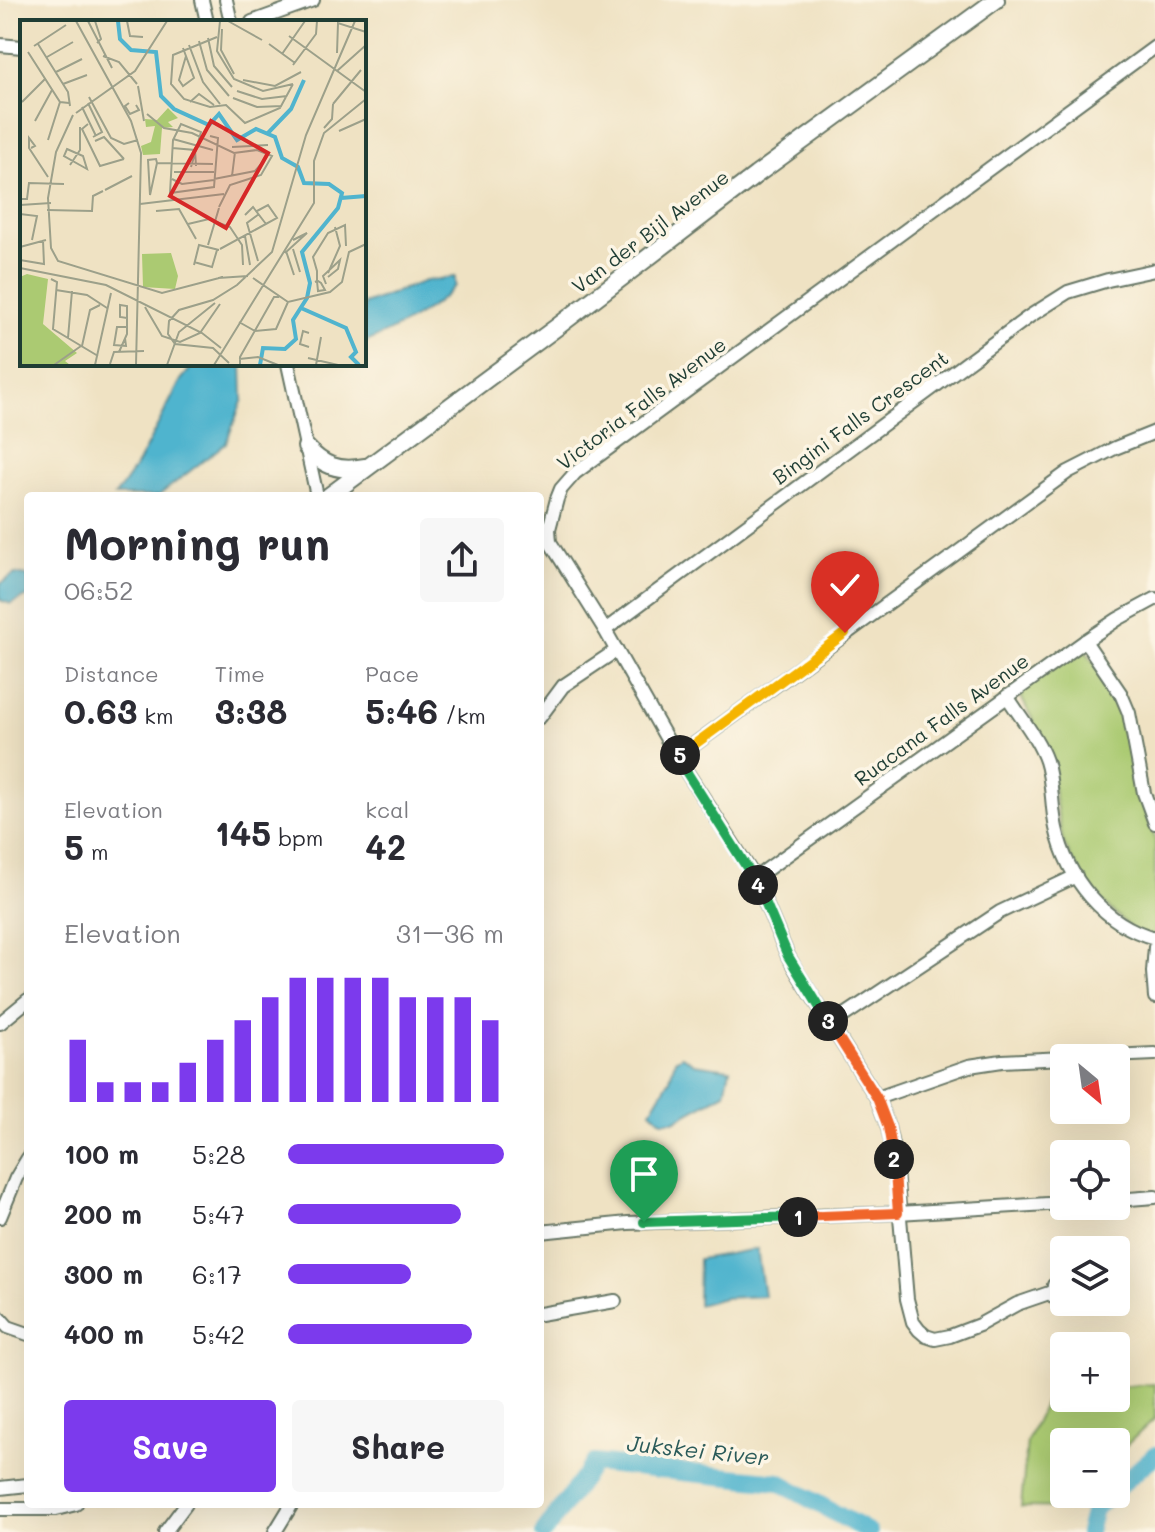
<!DOCTYPE html>
<html lang="en">
<head>
<meta charset="utf-8">
<style>
  :root { --surface:#fff; --page:#f7f7f7; --text:#2b2b33; --muted:#7c7c81; --accent:#7c3aed }
  body { margin:0; font-family:Mali,sans-serif; background:var(--page); color:var(--text); height:100vh; display:flex; flex-direction:column; font-size:30px; white-space:nowrap }
  * { box-sizing:border-box; margin:0 }
  p { font-size:26px; color:var(--muted) }
  .icon { flex:none; width:44px; height:44px; fill:none; stroke:currentColor; stroke-width:2; stroke-linecap:round; stroke-linejoin:round }
  .map { position:relative; flex:1; overflow:hidden }
  .sheet { position:absolute; left:24px; top:492px; width:520px; height:1016px; display:flex; flex-direction:column; background:var(--surface); border-radius:8px; box-shadow:0 8px 32px #0002 }
  .sheet>* { flex:none }
  .needle { width:52px; rotate:151deg }
  .tools { position:absolute; left:1050px; top:1044px; display:grid; gap:16px }
  .tools a { display:grid; place-items:center; width:80px; height:80px; border-radius:8px; background:var(--surface); box-shadow:0 8px 32px #0002; font-size:40px }
  .pin { position:absolute; display:grid; place-items:center; width:68px; height:68px; color:#fff; margin:-82px -34px; border-radius:50% 50% 50% 0; rotate:-45deg; box-shadow:0 0 8px #0007 }
  .pin .icon { rotate:45deg }
  .km { position:absolute; width:40px; height:40px; margin:-20px; border-radius:50%; background:#222; color:#fff; font-size:22px; line-height:40px; text-align:center }
  .round { display:grid; place-items:center; flex:none; width:84px; height:84px; border-radius:8px; background:var(--page) }
  .summary { display:flex; align-items:center; justify-content:space-between; height:136px; padding:0 40px }
  h1 { font-size:44px; font-weight:700; line-height:60px }
  .stats { display:grid; grid-template-columns:repeat(3,1fr); gap:12px; height:136px; padding:8px 40px }
  .stats div { display:grid; align-content:center }
  .stats b { font-size:34px; font-weight:700 }
  .stats small { font-size:22px; font-weight:400 }
  .stats p { font-size:22px }
  .chart { height:224px; padding:16px 40px }
  .chart p { display:flex; justify-content:space-between }
  .chart svg { width:100%; height:144px; margin-top:8px; stroke:var(--accent); stroke-width:6 }
  .action { display:flex; gap:16px; margin-top:auto; padding:16px 40px }
  .action a { flex:1; height:92px; border-radius:8px; background:var(--accent); color:#fff; font-size:32px; font-weight:700; line-height:92px; text-align:center }
  .action a+a { background:var(--page); color:var(--text) }
  ul { padding:0 40px; list-style:none; font-size:26px }
  li { display:grid; grid-template-columns:128px 96px 1fr; align-items:center; height:60px }
  li i { height:20px; border-radius:10px; background:var(--accent) }
  .map>svg:first-child { display:block }
  .green { fill:#abca72; stroke:#658453; stroke-width:2 }
  .water { fill:#50b4ce; stroke:#387881; stroke-width:2 }
  .lines { fill:none; stroke-linecap:round; stroke-linejoin:round }
  .river { stroke:#50b4ce; stroke-width:18 }
  .minor-casing { stroke:#687766; stroke-width:16 }
  .tertiary-casing { stroke:#687766; stroke-width:20 }
  .minor { stroke:#fff; stroke-width:12 }
  .tertiary { stroke:#fff; stroke-width:16 }
  .split-1-casing { stroke:#fff; stroke-width:16 }
  .split-2-casing { stroke:#fff; stroke-width:16 }
  .split-3-casing { stroke:#fff; stroke-width:16 }
  .split-4-casing { stroke:#fff; stroke-width:16 }
  .split-5-casing { stroke:#fff; stroke-width:16 }
  .split-6-casing { stroke:#fff; stroke-width:16 }
  .split-7-casing { stroke:#fff; stroke-width:16 }
  .split-1 { stroke:#22a559; stroke-width:10 }
  .split-2 { stroke:#f0652b; stroke-width:10 }
  .split-3 { stroke:#f0652b; stroke-width:10 }
  .split-4 { stroke:#22a559; stroke-width:10 }
  .split-5 { stroke:#22a559; stroke-width:10 }
  .split-6 { stroke:#f5b400; stroke-width:10 }
  .split-7 { stroke:#f5b400; stroke-width:10 }
  .labels { text-anchor:middle; dominant-baseline:central; stroke-width:7; stroke-linejoin:round; paint-order:stroke }
  .street-label { font-size:20px; fill:#1f3d34; stroke:#fcf5e5 }
  .water-label { font-size:22px; font-style:italic; fill:#2b5b5a; stroke:#fcf5e5 }
  .inset-river { fill:none; stroke:#50b4ce; stroke-width:4 }
  .inset-road { fill:none; stroke:#9ca08a; stroke-width:2 }
  .view { fill:#d62828; fill-opacity:0.15; stroke:#d62828; stroke-width:4 }
  .inset-edge { fill:none; stroke:#1f3d34; stroke-width:4 }
</style>
</head>
<body>
<div class="map">
<svg width="1155" height="1532" viewBox="0 0 1155 1532">
  <rect width="100%" height="100%" fill="#fcf5e5"/>
  <filter id="ink" filterUnits="userSpaceOnUse"><feTurbulence type="fractalNoise" baseFrequency=".0125" numOctaves="2"/><feDisplacementMap in="SourceGraphic" scale="16" xChannelSelector="R" yChannelSelector="G"/><feConvolveMatrix kernelMatrix="1 2 1 2 8 2 1 2 1" color-interpolation-filters="sRGB"/></filter>
  <filter id="wash" filterUnits="userSpaceOnUse"><feTurbulence type="fractalNoise" baseFrequency=".006" numOctaves="4" result="noise"/><feDisplacementMap in="SourceGraphic" scale="32" xChannelSelector="R" yChannelSelector="G"/><feGaussianBlur stdDeviation="1.8" result="paint"/><feColorMatrix in="noise" values="0 0 0 0 0 0 0 0 0 0 0 0 0 0 0 0 0 1.4 0 .05"/><feComposite in="paint" operator="in"/></filter>
  <g filter="url(#wash)">
    <rect width="100%" height="100%" fill="#efe2c3"/>
    <g class="green">
      <path d="M1083,647L1122,702L1148,820L1155,838V937L1133,930L1086,887L1063,842L1045,744L1019,693Z"/>
      <path d="M1155,1384V1418L1116,1455V1442H1064V1494H1095L1078,1508L1021,1507L1027,1441L1045,1402L1064,1393V1398H1116V1387Z"/>
    </g>
    <g class="water">
      <path d="M455,277V286C430,313 397,328 364,343V304L425,281Z"/>
      <path d="M194,364H242L243,399L226,443L158,496H115L138,463L181,380Z"/>
      <path d="M15,574L28,576V596L11,604L0,600V584Z"/>
      <path d="M682,1056L694,1064L730,1069L725,1093L674,1121H662L651,1111L670,1079L675,1060Z"/>
      <path d="M757,1249L764,1296L724,1298L698,1305L699,1259Z"/>
    </g>
    <g class="lines">
      <g class="river">
        <path d="M1116,1489L1155,1455"/>
        <path d="M544,1532L594,1463L779,1482L869,1532"/>
        <path d="M1088,1532L1094,1509L1110,1494"/>
      </g>
    </g>
  </g>
  <g filter="url(#ink)">
    <g class="lines">
      <defs>
        <g id="minor">
          <path d="M202,0L207,22"/>
          <path d="M226,0L231,22"/>
          <path d="M252,22L313,0"/>
          <path d="M0,45L22,47"/>
          <path d="M288,364L317,496"/>
          <path d="M605,630L1030,316L1068,292L1108,280L1155,270"/>
          <path d="M1085,641L1121,694L1129,713L1144,793L1155,823"/>
          <path d="M1007,696C1020,717 1038,738 1046,761C1053,782 1051,806 1056,828C1067,879 1105,925 1155,938"/>
          <path d="M540,717L563,686L617,650"/>
          <path d="M677,757L1068,472L1115,448L1155,432"/>
          <path d="M755,878L1085,641L1118,619L1155,599"/>
          <path d="M1155,947L1153,972L1155,997"/>
          <path d="M0,1023L28,1000"/>
          <path d="M830,1025L1000,912L1076,876"/>
          <path d="M1066,1058L1155,1054"/>
          <path d="M877,1098L969,1066L1002,1061L1064,1058"/>
          <path d="M1116,1200L1155,1197"/>
          <path d="M0,1217L16,1178L28,1158"/>
          <path d="M540,1232L628,1223L898,1213L1064,1203"/>
          <path d="M1064,1279L1054,1285L1053,1296L1061,1304L1072,1302"/>
          <path d="M1052,1292L1017,1304L979,1325L950,1336L935,1339L926,1336L919,1330L913,1322L907,1299L895,1159L888,1127L877,1098L799,975L788,956L755,878L677,757L605,630L550,542L549,529L557,499L561,489L575,473L1155,47"/>
          <path d="M540,1314L615,1301"/>
          <path d="M0,1318L8,1327L28,1334"/>
          <path d="M0,1488L28,1485"/>
          <path d="M0,1509H56L76,1504"/>
          <path d="M165,1532L186,1504"/>
          <path d="M275,1532L292,1504"/>
        </g>
        <g id="tertiary">
          <path d="M306,447C323,466 339,472 364,467"/>
          <path d="M329,496L557,327L756,175L996,0"/>
        </g>
      </defs>
      <use href="#minor" class="minor-casing"/>
      <use href="#tertiary" class="tertiary-casing"/>
      <use href="#minor" class="minor"/>
      <use href="#tertiary" class="tertiary"/>
    </g>
  </g>
  <g class="lines" filter="url(#ink)">
    <defs>
      <path id="split-1" d="M644,1222L798,1217"/>
      <path id="split-2" d="M798,1217L898,1213L894,1159"/>
      <path id="split-3" d="M828,1021L877,1098L888,1127L894,1159"/>
      <path id="split-4" d="M758,885L788,956L828,1021"/>
      <path id="split-5" d="M680,755L677,757L758,885"/>
      <path id="split-6" d="M680,755L804,664"/>
      <path id="split-7" d="M804,664L845,633"/>
    </defs>
    <use href="#split-1" class="split-1-casing"/>
    <use href="#split-2" class="split-2-casing"/>
    <use href="#split-3" class="split-3-casing"/>
    <use href="#split-4" class="split-4-casing"/>
    <use href="#split-5" class="split-5-casing"/>
    <use href="#split-6" class="split-6-casing"/>
    <use href="#split-7" class="split-7-casing"/>
    <use href="#split-1" class="split-1"/>
    <use href="#split-2" class="split-2"/>
    <use href="#split-3" class="split-3"/>
    <use href="#split-4" class="split-4"/>
    <use href="#split-5" class="split-5"/>
    <use href="#split-6" class="split-6"/>
    <use href="#split-7" class="split-7"/>
  </g>
  <g class="labels">
    <g class="street-label">
      <text transform="translate(650 231) rotate(-37)">Van der Bijl Avenue</text>
      <text transform="translate(641 403) rotate(-37)">Victoria Falls Avenue</text>
      <text transform="translate(860 417) rotate(-36)">Bingini Falls Crescent</text>
      <text transform="translate(941 719) rotate(-36)">Ruacana Falls Avenue</text>
    </g>
    <g class="water-label">
      <text transform="translate(698 1450) rotate(6)">Jukskei River</text>
    </g>
  </g>
  <g transform="translate(20 20)">
    <rect width="346" height="346" fill="#efe2c3"/>
    <path d="M148,88L158,98L148,102L153,107L142,108L140,134L123,135L121,126L131,122L135,106L126,107L125,99L137,100ZM151,233L158,256L155,269L123,267L122,234ZM7,254L28,259L23,304L57,333L45,341L50,345H0V257Z" fill="#abca72"/>
    <path class="inset-river" d="M98,1L100,19L111,30L136,32L141,76L154,89L189,105L199,94L217,120L236,109L255,117L262,138L278,147L284,163L309,164L322,173L318,188L282,232L290,263L287,278L273,300L276,319L265,329L243,328L240,345M247,114L271,89L284,60M321,178L346,176M281,288L326,308L336,332L331,337L339,345"/>
    <path class="inset-road" d="M56,1L111,101L121,133L116,345M68,1L92,48M75,1L81,19L77,23M107,1L110,16L123,17M200,1L197,31L214,59L243,71L273,64M208,1L242,20M202,9L201,30L214,54M269,16L346,72M197,17L153,35L151,64L164,79L190,87L206,85L225,103L260,88L273,64M188,18L194,46L212,67M179,21L187,50L209,76M18,24L48,72L50,86M249,24L275,43M169,25L183,62L200,84M14,26L46,5M163,28L174,58L163,66L159,60L166,36M8,32L40,82L49,83M317,33L318,3L346,12M262,34L285,1M83,36L99,42L117,64M27,37L53,22M273,45L296,14L297,1M317,51L346,25M36,52L62,39M223,60L255,66L281,52M43,64L67,55M118,66L124,101M217,71L242,79L267,76M69,77L91,118L104,124L118,120M213,78L237,87L262,86M2,82L25,59M170,82L179,74L194,85M68,83L82,112L73,117M109,83L105,86L110,94L119,90L116,85M313,84L341,50M62,87L76,116M56,93L115,51L147,1M127,94L144,108L172,113L214,133L237,130L252,136L241,155L210,165L199,187M53,95L36,132L28,178L31,228L38,241L142,273L203,257M15,101L32,70M68,104L62,109L80,146L104,139M304,108L312,99L313,84M319,111L346,99M153,119L193,130M28,120L40,82M75,121L84,117L104,139M212,127L248,125M11,128L15,126L9,118V128L28,157M152,128L175,130L176,146M47,129L63,136L67,149L44,136ZM136,139L137,143L130,175L128,140ZM137,143L193,144M50,145L60,130V107M171,147L181,112L161,104L153,120L150,173L194,167L198,118L190,116M154,152H194M212,156L215,132M152,159L162,164L194,160M194,159L235,151L242,143M85,170L112,156M0,179H7L9,163L44,164M120,184L204,174M0,185L31,183M27,190L72,191L73,176L83,171M136,191L159,189L176,219M0,194L17,196L12,220M225,195L233,187L246,204M168,204L189,199L210,207L222,225L223,245M225,216L230,245M188,225L199,188M0,227L26,220M200,229L257,198L248,185L237,191M273,229L280,252M266,231L274,255M265,233L287,213L273,220M0,240L24,244L23,220M238,241L227,203L239,194M174,242L192,247L197,230M174,245L179,225L199,230M0,248L86,265L182,313L201,328M308,253L320,226L315,207M198,258L228,256M233,258L268,282L310,272L322,262L329,232L346,224M31,259L37,262L33,309L78,336M295,262L297,261H298L301,263L305,270L298,271L297,261V251L293,237L308,213L325,205L326,226M306,264L303,256L320,240L318,249L308,257M36,270L67,275L87,288M125,287L142,316L160,322L180,313L200,284M219,302L235,311L256,309L268,282M289,313L283,311L280,324L289,327M48,318L52,271M105,318L106,326L94,325L97,307H107M62,326L70,290L80,285M99,332L107,314V286L100,285V297L107,298M288,338L318,345M219,339L238,337L258,345M209,343L193,328L155,324L148,314L149,301L159,290L193,280L217,265L252,232L286,115L335,1M90,344L94,332L124,331M34,345L61,326M75,345L91,273M147,345L159,312L195,283M194,345L294,183V141L304,113L346,79M220,345V337L254,277H259M296,345L301,317"/>
    <path class="view" d="M191,101L248,133L206,208L150,176Z"/>
    <rect width="346" height="346" class="inset-edge"/>
  </g>
</svg>
<div class="tools">
<a><svg class="needle" viewBox="-14 -14 28 28"><path d="M0-13l5 13h-10z" fill="#e53935"/><path d="M0 13l5-13h-10z" fill="#7c7c81"/></svg></a>
<a><svg class="icon" aria-label="locate" viewBox="0 0 24 24"><circle cx="12" cy="12" r="6"/><path d="M12 2v4M12 18v4M2 12h4M18 12h4"/></svg></a>
<a><svg class="icon" aria-label="layers" viewBox="0 0 24 24"><path d="M12 4l9 5-9 5-9-5zM3 14l9 5 9-5"/></svg></a>
<a>+</a>
<a>−</a>
</div>
<div class="pin" style="left:644px;top:1222px;background:#1e9e55"><svg class="icon" aria-label="arrive" viewBox="0 0 24 24"><path d="M6 21V4h12l-3 4 3 4H6"/></svg></div>
<div class="pin" style="left:845px;top:633px;background:#d93025"><svg class="icon" aria-label="check" viewBox="0 0 24 24"><path d="M5 12l5 5 9-10"/></svg></div>
<b class="km" style="left:798px;top:1217px">1</b>
<b class="km" style="left:894px;top:1159px">2</b>
<b class="km" style="left:828px;top:1021px">3</b>
<b class="km" style="left:758px;top:885px">4</b>
<b class="km" style="left:680px;top:755px">5</b>
<section class="sheet">
<div class="summary"><div><h1>Morning run</h1><p>06:52</p></div><a class="round"><svg class="icon" aria-label="share" viewBox="0 0 24 24"><path d="M12 15V3M7 8l5-5 5 5M5 13v7h14v-7"/></svg></a></div>
<div class="stats">
<div><p>Distance</p><b>0.63<small> km</small></b></div>
<div><p>Time</p><b>3:38</b></div>
<div><p>Pace</p><b>5:46<small> /km</small></b></div>
</div>
<div class="stats">
<div><p>Elevation</p><b>5<small> m</small></b></div>
<div><b>145<small> bpm</small></b></div>
<div><p>kcal</p><b>42</b></div>
</div>
<div class="chart"><p><span>Elevation</span>31–36 m</p>
<svg viewBox="0 0 160 44" preserveAspectRatio="none"><path d="M5 44V25M15 44V38M25 44V38M35 44V38M45 44V32M55 44V25M65 44V19M75 44V12M85 44V6M95 44V6M105 44V6M115 44V6M125 44V12M135 44V12M145 44V12M155 44V19"/></svg>
</div>
<ul>
<li><b>100 m</b>5:28<i style="width:100%"></i></li>
<li><b>200 m</b>5:47<i style="width:80%"></i></li>
<li><b>300 m</b>6:17<i style="width:57%"></i></li>
<li><b>400 m</b>5:42<i style="width:85%"></i></li>
</ul>
<div class="action"><a>Save</a><a>Share</a></div>
</section>
</div>
</body>
</html>
